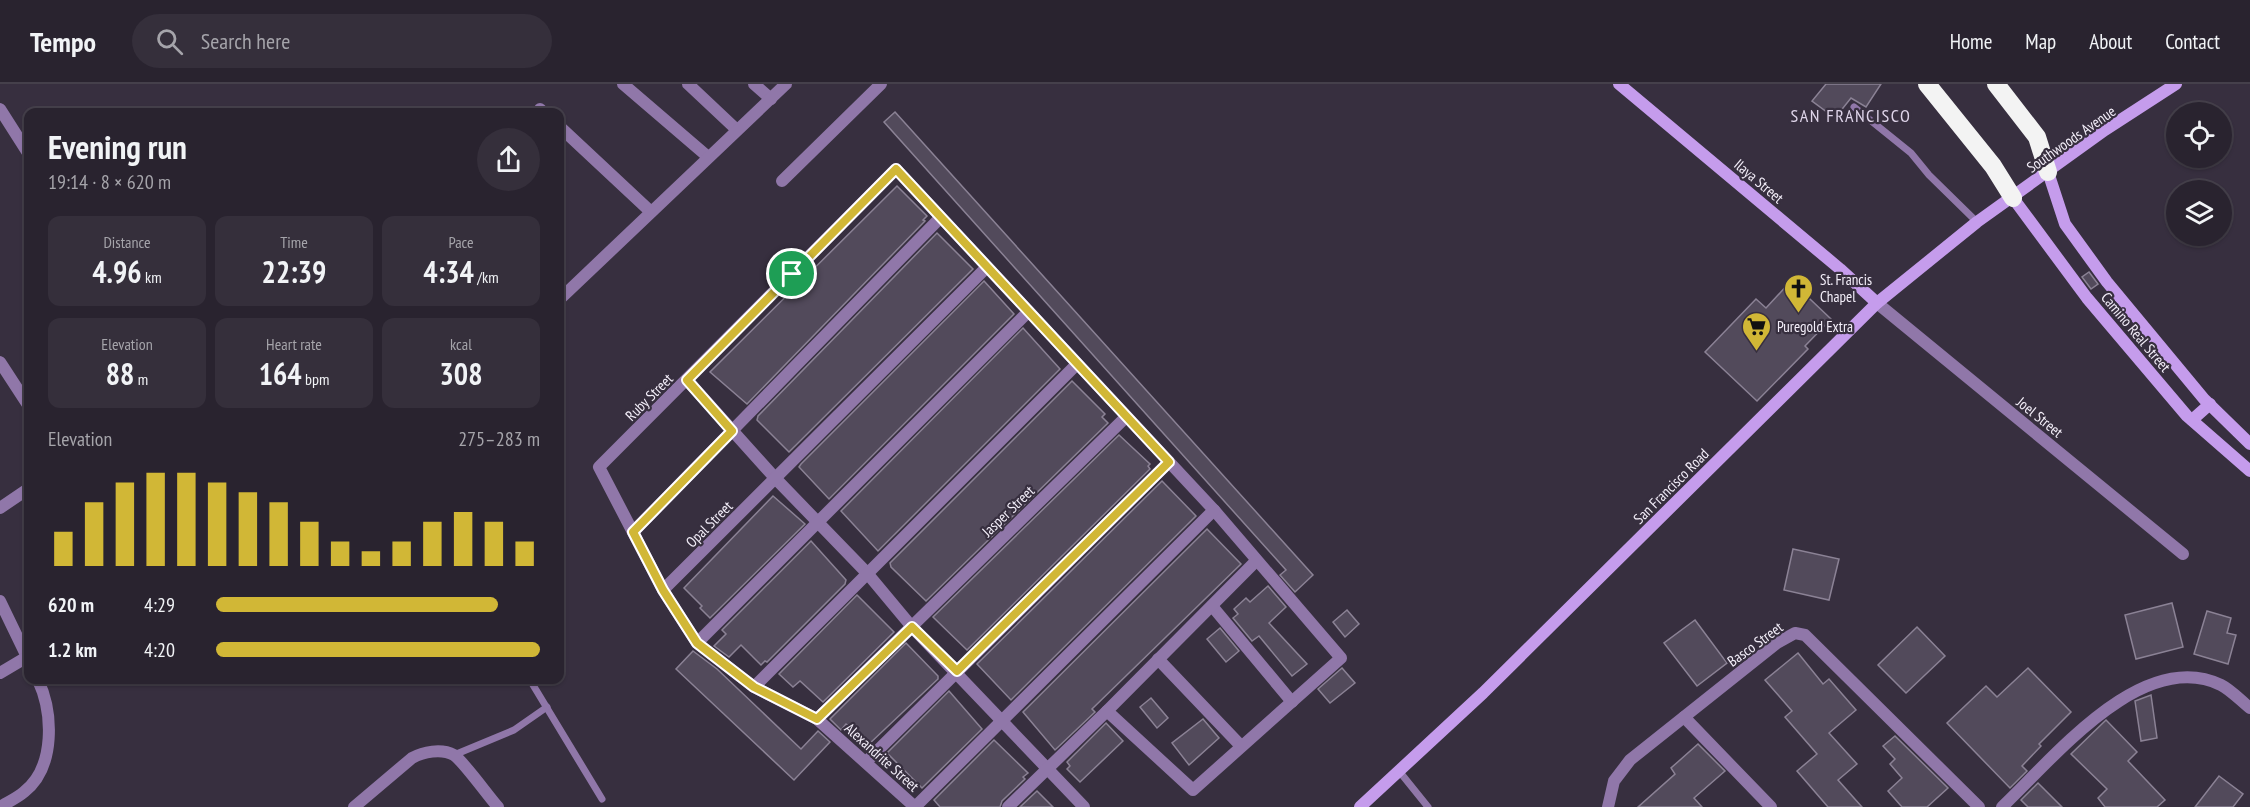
<!DOCTYPE html>
<html lang="en">
<head>
<meta charset="utf-8">
<style>
  :root { --surface:#29232f; --page:#352f3b; --text:#f1f3f6; --muted:#a5a4aa; --line:#45404b; --accent:#d1b736 }
  body { margin:0; font-family:"PT Sans Narrow",sans-serif; background:var(--page); color:var(--text); height:100vh; display:flex; flex-direction:column; font-size:22px; white-space:nowrap }
  * { box-sizing:border-box; margin:0 }
  p { font-size:20px; color:var(--muted) }
  .icon { flex:none; width:33px; height:33px; fill:none; stroke:currentColor; stroke-width:2; stroke-linecap:round; stroke-linejoin:round }
  .map { position:relative; flex:1; overflow:hidden }
  .panel { position:absolute; left:24px; top:24px; width:540px; height:576px; display:flex; flex-direction:column; background:var(--surface); border-radius:12px; box-shadow:0 2px 4px #0004,0 0 0 2px var(--line) }
  .panel>* { flex:none }
  .tools { position:absolute; left:2166px; top:18px; display:grid; gap:12px }
  .tools a { display:grid; place-items:center; width:66px; height:66px; border-radius:50%; background:var(--surface); box-shadow:0 2px 4px #0004,0 0 0 2px var(--line); font-size:30px }
  .pin { position:absolute; display:grid; place-items:center; width:51px; height:51px; color:#fff; margin:-26px; border:3px solid #fff; border-radius:50%; box-shadow:0 2px 6px #0007 }
  .round { display:grid; place-items:center; flex:none; width:63px; height:63px; border-radius:32px; background:var(--page) }
  .summary { display:flex; align-items:center; justify-content:space-between; height:102px; padding:0 24px }
  h1 { font-size:33px; font-weight:600; line-height:45px }
  .figures { display:grid; grid-template-columns:repeat(3,1fr); gap:9px; height:102px; padding:6px 24px }
  .figures div { display:grid; align-content:center; border-radius:12px; background:var(--page); text-align:center }
  .figures b { font-size:30px; font-weight:600 }
  .figures small { font-size:16px; font-weight:400 }
  .figures p { font-size:16px }
  .chart { height:168px; padding:12px 24px }
  .chart p { display:flex; justify-content:space-between }
  .chart svg { width:100%; height:108px; margin-top:6px; stroke:var(--accent); stroke-width:6 }
  ul { padding:0 24px; list-style:none; font-size:20px }
  li { display:grid; grid-template-columns:96px 72px 1fr; align-items:center; height:45px }
  li i { height:15px; border-radius:8px; background:var(--accent) }
  header { display:flex; align-items:center; gap:36px; box-sizing:border-box; height:84px; padding:0 30px; background:var(--surface); border-bottom:2px solid var(--line) }
  header strong { font-size:28px }
  nav { display:flex; gap:33px; margin-inline-start:auto; font-size:21px }
  .search { width:420px; height:54px; background:var(--page); display:flex; align-items:center; gap:15px; box-sizing:border-box; padding:0 21px; border-radius:33px; color:var(--muted); font-size:22px }
  .map>svg:first-child { display:block }
  .building { fill:#524a5b; stroke:#8b8295; stroke-width:1.5 }
  .lines { fill:none; stroke-linecap:round; stroke-linejoin:round }
  .lane { stroke:#9077a9; stroke-width:7 }
  .street { stroke:#9077a9; stroke-width:12 }
  .secondary { stroke:#c59cec; stroke-width:12 }
  .highway { stroke:#f3f3f3; stroke-width:18 }
  .route-casing { stroke:#fff; stroke-width:12 }
  .route { stroke:#d1b736; stroke-width:8 }
  .labels { text-anchor:middle; dominant-baseline:central; stroke-width:4.5; stroke-linejoin:round; paint-order:stroke }
  .street-label { font-size:15px; fill:#f3eef9; stroke:#372f3f }
  .poi-label { font-size:15px; fill:#f3eef9; stroke:#372f3f; text-anchor:start }
  .quarter-label { font-size:18px; letter-spacing:1.5px; fill:#dfd5ea; stroke:#372f3f }
</style>
</head>
<body>
<header>
<strong>Tempo</strong>
<div class="search"><svg class="icon" aria-label="search" viewBox="0 0 24 24"><circle cx="10" cy="10" r="6"/><path d="M15 15l6 6"/></svg>Search here</div>
<nav><a>Home</a><a>Map</a><a>About</a><a>Contact</a></nav>
</header>
<div class="map">
<svg width="2250" height="723" viewBox="0 0 2250 723">
  <rect width="100%" height="100%" fill="#372f3f"/>
  <g class="building">
    <path d="M1826,0H1881L1866,23L1851,14L1835,34L1812,17Z"/>
    <path d="M895,28L1313,491L1295,508L1280,491L1286,486L884,38Z"/>
    <path d="M897,102L927,132L923,136L925,137L747,320L710,288Z"/>
    <path d="M937,149L973,185L789,368L757,336L758,332Z"/>
    <path d="M2089,188L2098,200L2091,205L2082,193Z"/>
    <path d="M984,197L1014,230L829,415L799,383L801,380Z"/>
    <path d="M1791,197L1831,235L1805,262L1808,265L1757,317L1705,268L1756,215L1766,224Z"/>
    <path d="M1023,244L1060,285L878,467L841,427Z"/>
    <path d="M1072,297L1105,330L1102,333L1108,339L926,517L891,483L890,479Z"/>
    <path d="M1119,351L1150,380L1148,382L1150,385L967,566L933,533Z"/>
    <path d="M1162,397L1196,432L1011,616L977,580Z"/>
    <path d="M773,412L805,440L710,534L700,524L702,522L684,504Z"/>
    <path d="M1207,445L1241,480L1092,625L1095,628L1055,666L1023,628Z"/>
    <path d="M811,457L846,496L845,500L767,578L765,577L761,581L741,561L729,573L714,562L726,550L722,546Z"/>
    <path d="M1793,465L1839,475L1829,516L1784,506Z"/>
    <path d="M1268,502L1286,523L1269,539L1307,580L1292,592L1259,552L1252,557L1233,534L1238,530L1234,525L1246,514L1250,518Z"/>
    <path d="M857,511L894,548L823,618L800,597L793,603L779,590Z"/>
    <path d="M2172,519L2183,563L2136,575L2125,531Z"/>
    <path d="M1347,526L1359,540L1345,553L1333,538Z"/>
    <path d="M2207,527L2231,534L2227,549L2236,551L2228,580L2194,570Z"/>
    <path d="M1695,536L1727,579L1697,602L1664,559Z"/>
    <path d="M1917,543L1945,572L1906,609L1878,581Z"/>
    <path d="M1220,544L1239,567L1226,578L1207,555Z"/>
    <path d="M906,559L938,592V595L868,661L850,643L846,640L841,646L830,635Z"/>
    <path d="M693,567L717,585L801,665L818,647L830,658L794,696L676,585Z"/>
    <path d="M1798,569L1823,600L1829,595L1856,626L1829,649L1857,680L1838,696L1862,723H1828L1797,687L1817,670L1785,633L1792,627L1765,596Z"/>
    <path d="M1342,584L1355,599L1330,619L1318,605Z"/>
    <path d="M2028,584L2071,628L2039,660L2041,662L2022,682L2027,687L2010,704L1947,639L1986,602L1997,613Z"/>
    <path d="M949,607L982,645L922,704L887,669Z"/>
    <path d="M2151,611L2157,654L2141,657L2135,617Z"/>
    <path d="M1151,614L1168,634L1157,644L1140,623Z"/>
    <path d="M1203,635L1219,654L1189,681L1172,659Z"/>
    <path d="M2106,636L2137,668L2128,677L2165,716L2157,723H2105L2098,714L2107,705L2071,670Z"/>
    <path d="M1106,639L1123,657L1080,698L1067,685L1070,682L1067,678Z"/>
    <path d="M1895,652L1948,704L1927,723H1902L1888,707L1902,694L1890,680L1895,675L1883,662Z"/>
    <path d="M994,656L1028,689L1023,693L1025,695L1002,717L1000,723H940L934,716Z"/>
    <path d="M1698,660L1725,687L1694,714L1702,723H1638L1675,690L1671,684Z"/>
    <path d="M2219,692L2243,710L2233,723H2195Z"/>
    <path d="M2038,699L2062,723H2028L2021,716Z"/>
    <path d="M1037,707L1053,723H1020Z"/>
  </g>
  <g class="lines">
    <g class="lane">
      <path d="M1854,23L1911,69L1929,91L1977,138"/>
      <path d="M530,596L602,715"/>
      <path d="M454,671L514,646L547,623"/>
      <path d="M1399,687L1428,723"/>
    </g>
    <g class="street">
      <path d="M623,0L707,72"/>
      <path d="M688,0L737,46"/>
      <path d="M754,0L771,15"/>
      <path d="M0,25L28,69"/>
      <path d="M540,25L543,28"/>
      <path d="M560,43L651,128"/>
      <path d="M782,97L881,0"/>
      <path d="M560,215L786,0"/>
      <path d="M1877,219L2183,470"/>
      <path d="M0,278L28,321"/>
      <path d="M687,296L776,395L867,489L912,543L1084,723"/>
      <path d="M0,424L28,405"/>
      <path d="M633,448L940,134"/>
      <path d="M663,506L986,184"/>
      <path d="M0,517L28,575"/>
      <path d="M1212,522L1292,618"/>
      <path d="M697,559L1028,228"/>
      <path d="M1158,575L1241,662"/>
      <path d="M0,589L27,573"/>
      <path d="M754,603L1077,280"/>
      <path d="M1684,633L1771,723"/>
      <path d="M817,635L1126,333"/>
      <path d="M866,678L1169,378"/>
      <path d="M0,723C8,718 17,714 24,708C56,683 53,628 38,596"/>
      <path d="M354,723L412,674C423,668 441,664 454,671C464,678 488,712 498,723"/>
      <path d="M915,723L817,635L754,603L697,559L663,506L599,383L896,85L1214,426L1341,574L1193,706L1107,627"/>
      <path d="M915,723L1214,426"/>
      <path d="M1008,723L1107,627L1256,477"/>
      <path d="M1608,723L1614,697L1630,676L1777,559L1795,549L1805,551L1979,723"/>
      <path d="M2002,723C2053,675 2142,563 2221,601C2231,606 2241,617 2250,624"/>
    </g>
    <g class="secondary">
      <path d="M1619,0L1840,185L1877,219"/>
      <path d="M2048,88L2065,140L2107,198L2204,315L2250,360"/>
      <path d="M2013,114L2087,214L2187,332L2250,387"/>
      <path d="M2192,336L2210,320"/>
      <path d="M1360,723L1483,609L1877,219L1977,138L2105,46L2176,0"/>
    </g>
    <g class="highway">
      <path d="M1927,0L1993,82L2013,114"/>
      <path d="M1996,0L2037,53L2048,88"/>
    </g>
  </g>
  <g class="lines">
    <defs>
      <path id="route" d="M896,85L1169,378L957,587L912,543L817,635L754,603L697,559L663,506L633,448L732,347L687,296Z"/>
    </defs>
    <use href="#route" class="route-casing"/>
    <use href="#route" class="route"/>
  </g>
  <defs>
    <symbol id="church-pin" viewBox="-11 -11 22 30"><path d="M0 17L-7.5 6A9.5 9.5 0 1 1 7.5 6Z" fill="#d1b736" stroke="#372f3f"/><path d="M-1.2-6h2.4v3.5h3.3v2.4h-3.3V6h-2.4V-.1h-3.3v-2.4h3.3Z" fill="#111"/></symbol>
    <symbol id="supermarket-pin" viewBox="-11 -11 22 30"><path d="M0 17L-7.5 6A9.5 9.5 0 1 1 7.5 6Z" fill="#d1b736" stroke="#372f3f"/><path d="M-6-5.5h2.5l.6 2H6L4.5 2H-2.5L-4.4-4H-6ZM-1.5 3.2a1.3 1.3 0 1 0 .1 0ZM3 3.2a1.3 1.3 0 1 0 .1 0Z" fill="#111"/></symbol>
  </defs>
  <g fill-rule="evenodd">
    <use href="#church-pin" x="1782" y="188" width="33" height="45"/>
    <use href="#supermarket-pin" x="1740" y="226" width="33" height="45"/>
  </g>
  <g class="labels">
    <g class="street-label">
      <text transform="translate(2071 55) rotate(-35)">Southwoods Avenue</text>
      <text transform="translate(1759 97) rotate(40)">Ilaya Street</text>
      <text transform="translate(2136 248) rotate(50)">Camino Real Street</text>
      <text transform="translate(649 313) rotate(-45)">Ruby Street</text>
      <text transform="translate(2040 333) rotate(39)">Joel Street</text>
      <text transform="translate(1671 402) rotate(-45)">San Francisco Road</text>
      <text transform="translate(1008 427) rotate(-44)">Jasper Street</text>
      <text transform="translate(709 440) rotate(-45)">Opal Street</text>
      <text transform="translate(1755 560) rotate(-36)">Basco Street</text>
      <text transform="translate(882 673) rotate(42)">Alexandrite Street</text>
    </g>
    <g class="poi-label">
      <text x="1820" y="195">St. Francis<tspan x="1820" dy="17">Chapel</tspan></text>
      <text x="1777" y="242">Puregold Extra</text>
    </g>
    <g class="quarter-label">
      <text x="1851" y="31">SAN FRANCISCO</text>
    </g>
  </g>
</svg>
<div class="tools">
<a><svg class="icon" aria-label="locate" viewBox="0 0 24 24"><circle cx="12" cy="12" r="6"/><path d="M12 2v4M12 18v4M2 12h4M18 12h4"/></svg></a>
<a><svg class="icon" aria-label="layers" viewBox="0 0 24 24"><path d="M12 4l9 5-9 5-9-5zM3 14l9 5 9-5"/></svg></a>
</div>
<div class="pin" style="left:792px;top:190px;background:#1e9e55"><svg class="icon" aria-label="arrive" viewBox="0 0 24 24"><path d="M6 21V4h12l-3 4 3 4H6"/></svg></div>
<section class="panel">
<div class="summary"><div><h1>Evening run</h1><p>19:14 · 8 × 620 m</p></div><a class="round"><svg class="icon" aria-label="share" viewBox="0 0 24 24"><path d="M12 15V3M7 8l5-5 5 5M5 13v7h14v-7"/></svg></a></div>
<div class="figures">
<div><p>Distance</p><b>4.96<small> km</small></b></div>
<div><p>Time</p><b>22:39</b></div>
<div><p>Pace</p><b>4:34<small> /km</small></b></div>
</div>
<div class="figures">
<div><p>Elevation</p><b>88<small> m</small></b></div>
<div><p>Heart rate</p><b>164<small> bpm</small></b></div>
<div><p>kcal</p><b>308</b></div>
</div>
<div class="chart"><p><span>Elevation</span>275–283 m</p>
<svg viewBox="0 0 160 44" preserveAspectRatio="none"><path d="M5 44V30M15 44V18M25 44V10M35 44V6M45 44V6M55 44V10M65 44V14M75 44V18M85 44V26M95 44V34M105 44V38M115 44V34M125 44V26M135 44V22M145 44V26M155 44V34"/></svg>
</div>
<ul>
<li><b>620 m</b>4:29<i style="width:87%"></i></li>
<li><b>1.2 km</b>4:20<i style="width:100%"></i></li>
</ul>
</section>
</div>
</body>
</html>
